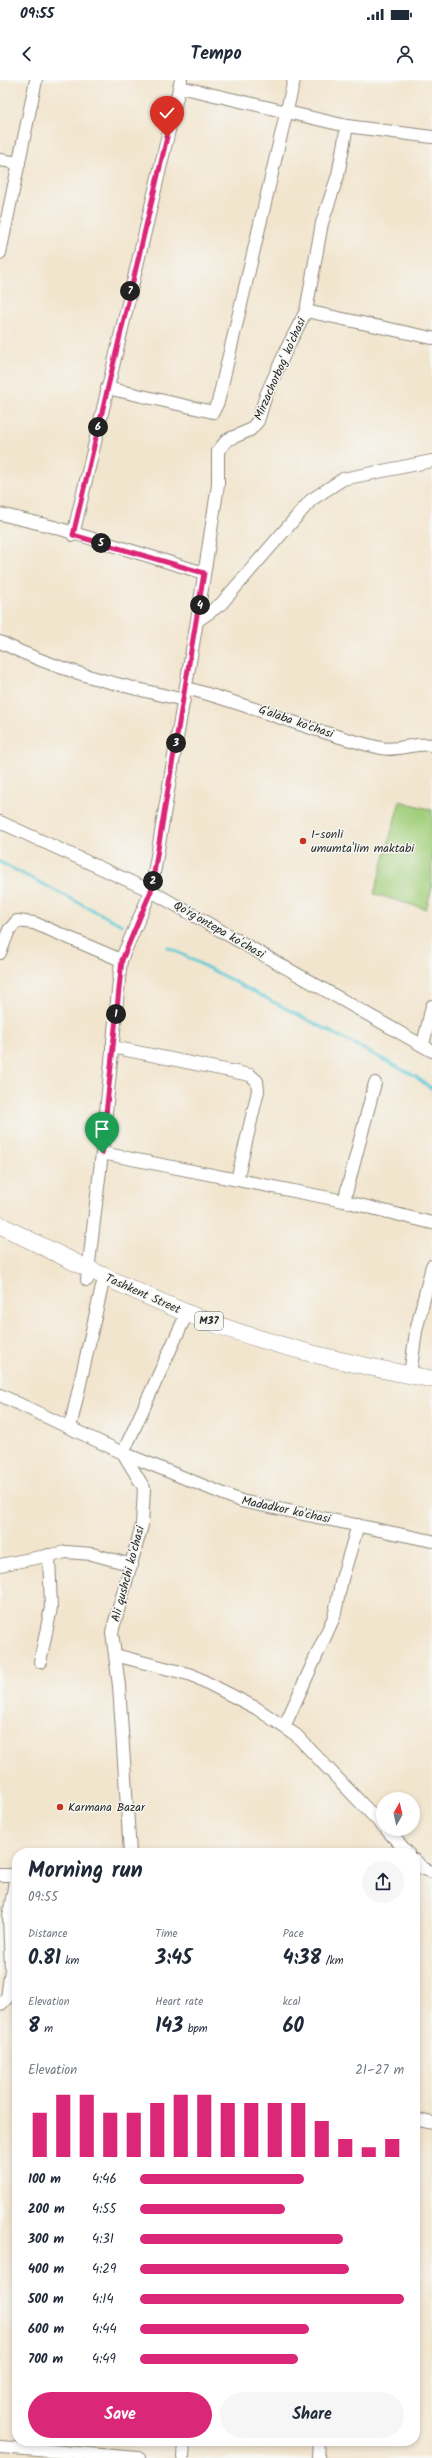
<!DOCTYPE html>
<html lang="en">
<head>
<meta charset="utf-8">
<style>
  :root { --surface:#fff; --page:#f6f6f7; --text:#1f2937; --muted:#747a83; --accent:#db2777 }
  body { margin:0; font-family:Kalam,sans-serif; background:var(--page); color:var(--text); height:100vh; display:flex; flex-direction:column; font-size:15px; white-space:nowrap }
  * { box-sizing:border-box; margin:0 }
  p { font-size:13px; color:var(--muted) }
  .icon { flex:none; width:22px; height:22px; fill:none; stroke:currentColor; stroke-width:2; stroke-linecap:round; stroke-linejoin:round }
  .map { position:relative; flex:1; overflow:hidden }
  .drawer { position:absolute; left:12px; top:1768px; width:408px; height:598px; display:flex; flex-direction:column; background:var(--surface); border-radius:16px; box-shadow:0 2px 6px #0003 }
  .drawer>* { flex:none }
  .needle { width:26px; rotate:8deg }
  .tools { position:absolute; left:376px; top:1712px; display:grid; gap:8px }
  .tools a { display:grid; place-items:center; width:44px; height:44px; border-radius:50%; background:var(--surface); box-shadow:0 2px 6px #0003; font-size:20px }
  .pin { position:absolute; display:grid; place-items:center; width:34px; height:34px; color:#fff; margin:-41px -17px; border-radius:50% 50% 50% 0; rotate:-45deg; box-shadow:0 0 4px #0007 }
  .pin .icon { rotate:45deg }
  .km { position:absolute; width:20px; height:20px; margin:-10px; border-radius:50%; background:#222; color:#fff; font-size:11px; line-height:20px; text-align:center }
  .round { display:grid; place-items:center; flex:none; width:42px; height:42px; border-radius:21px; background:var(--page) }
  .headline { display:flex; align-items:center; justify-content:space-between; height:68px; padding:0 16px }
  h1 { font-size:22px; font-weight:600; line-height:30px }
  .figures { display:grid; grid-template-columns:repeat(3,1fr); gap:6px; height:68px; padding:4px 16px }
  .figures div { display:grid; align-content:center }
  .figures b { font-size:20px; font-weight:600 }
  .figures small { font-size:11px; font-weight:400 }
  .figures p { font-size:11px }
  .chart { height:112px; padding:8px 16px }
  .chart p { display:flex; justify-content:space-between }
  .chart svg { width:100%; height:72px; margin-top:4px; stroke:var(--accent); stroke-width:6 }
  .action { display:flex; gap:8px; margin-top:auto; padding:8px 16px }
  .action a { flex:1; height:46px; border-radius:24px; background:var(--accent); color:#fff; font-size:16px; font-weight:600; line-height:46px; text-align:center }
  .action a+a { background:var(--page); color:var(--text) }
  ul { padding:0 16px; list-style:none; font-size:13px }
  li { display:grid; grid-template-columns:64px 48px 1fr; align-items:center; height:30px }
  li i { height:10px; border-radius:5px; background:var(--accent) }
  .status { display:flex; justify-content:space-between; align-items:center; height:28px; padding:0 20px; background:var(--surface); direction:ltr }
  .status svg { height:11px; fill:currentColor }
  header { display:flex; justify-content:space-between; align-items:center; height:52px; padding:0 16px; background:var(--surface); font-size:18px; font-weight:600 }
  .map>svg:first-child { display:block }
  .green { fill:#a2cf7c; stroke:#667d54 }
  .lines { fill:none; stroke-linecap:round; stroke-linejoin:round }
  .stream { stroke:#5ec9d6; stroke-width:3 }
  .minor-casing { stroke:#8e887c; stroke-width:14 }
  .highway-casing { stroke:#8e887c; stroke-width:18 }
  .minor { stroke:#fff; stroke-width:12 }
  .highway { stroke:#fff; stroke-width:17 }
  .route-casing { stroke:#fff; stroke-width:8 }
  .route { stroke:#db2777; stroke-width:5 }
  .poi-dot { fill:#c8321e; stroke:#f6f6f2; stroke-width:1.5 }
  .labels { text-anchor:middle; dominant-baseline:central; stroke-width:3; stroke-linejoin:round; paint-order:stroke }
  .shield { fill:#f6f6f2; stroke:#686867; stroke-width:1 }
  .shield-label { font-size:11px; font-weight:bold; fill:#2b2b2b }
  .street-label { font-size:12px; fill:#2b2b2b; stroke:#f6f6f2 }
  .poi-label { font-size:12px; fill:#2b2b2b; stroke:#f6f6f2; text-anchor:start }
</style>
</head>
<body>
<div class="status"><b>09:55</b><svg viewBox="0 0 49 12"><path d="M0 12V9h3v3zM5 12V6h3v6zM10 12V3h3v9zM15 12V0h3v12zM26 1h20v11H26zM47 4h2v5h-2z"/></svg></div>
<header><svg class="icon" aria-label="back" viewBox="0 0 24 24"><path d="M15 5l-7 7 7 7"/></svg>Tempo<svg class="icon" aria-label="person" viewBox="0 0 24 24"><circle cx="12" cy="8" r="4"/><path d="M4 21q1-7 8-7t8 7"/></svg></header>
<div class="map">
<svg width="432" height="2378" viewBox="0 0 432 2378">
  <rect width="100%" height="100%" fill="#f6f6f2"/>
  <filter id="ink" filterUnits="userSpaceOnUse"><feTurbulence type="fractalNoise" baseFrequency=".025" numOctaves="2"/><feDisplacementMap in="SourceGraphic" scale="8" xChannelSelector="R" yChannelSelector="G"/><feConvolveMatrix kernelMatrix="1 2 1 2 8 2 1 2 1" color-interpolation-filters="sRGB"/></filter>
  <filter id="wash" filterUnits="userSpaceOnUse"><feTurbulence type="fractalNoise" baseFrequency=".012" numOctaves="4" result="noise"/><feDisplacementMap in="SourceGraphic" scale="16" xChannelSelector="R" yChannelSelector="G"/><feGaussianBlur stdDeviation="0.9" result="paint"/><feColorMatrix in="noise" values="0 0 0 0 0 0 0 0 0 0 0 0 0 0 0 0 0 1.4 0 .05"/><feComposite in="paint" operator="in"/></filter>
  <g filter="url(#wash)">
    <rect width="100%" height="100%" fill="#f2e5ce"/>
    <path class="green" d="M400,721L432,730V808L426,829L374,814Z"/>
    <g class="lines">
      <g class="stream">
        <path d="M0,782L122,845"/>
        <path d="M168,867L415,996L432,1009"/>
      </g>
    </g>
  </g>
  <g filter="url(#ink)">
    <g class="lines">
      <defs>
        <g id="minor">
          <path d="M180,7L347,46L432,57"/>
          <path d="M0,80L19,83"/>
          <path d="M0,173L36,0"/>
          <path d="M306,231L432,258"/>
          <path d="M107,308L213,332L218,322L294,0"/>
          <path d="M0,434L54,447L204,493"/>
          <path d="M73,455L181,0"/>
          <path d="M197,541L221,524L311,420L343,399L432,381"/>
          <path d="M0,562C60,592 118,605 184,620"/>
          <path d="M186,608C252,625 314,653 381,668C397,672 415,662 432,665"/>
          <path d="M0,742L151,811L432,971"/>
          <path d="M0,873L9,850L17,841L34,843L121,880"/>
          <path d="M423,965L432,926"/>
          <path d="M112,967L250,995L257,1001L258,1011L237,1100"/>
          <path d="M102,1073L344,1121L432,1143"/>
          <path d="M344,1121L375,1003"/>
          <path d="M87,1200L102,1073L121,880L151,811L197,541L218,405V371L227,360L250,350L258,341L266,315L288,266L306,231L322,143L338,95L347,46"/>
          <path d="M410,1295L416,1251L432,1186"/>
          <path d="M0,1315L123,1373L241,1421L432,1461"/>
          <path d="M70,1348L102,1206"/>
          <path d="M123,1373L144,1408L142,1445L112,1552L119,1606L130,1773"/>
          <path d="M123,1373L187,1233"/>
          <path d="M0,1485L66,1472L92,1474L132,1485"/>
          <path d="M115,1575L192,1595L256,1628L296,1655L383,1746"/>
          <path d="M40,1582L51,1528L49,1475"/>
          <path d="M284,1647L334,1537L342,1499L358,1445"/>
          <path d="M386,1749L408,1773"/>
          <path d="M415,1780L422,1788L432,1792"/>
          <path d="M0,1795H17"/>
          <path d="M0,1925L7,1918L11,1889L9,1836L16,1795"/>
          <path d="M415,2039L432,2043"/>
          <path d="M0,2367L139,2378"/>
          <path d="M183,2378L184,2361"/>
          <path d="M318,2378L319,2361"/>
        </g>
        <path id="highway" d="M0,1145C61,1176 123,1207 187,1233C265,1265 349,1284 432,1299"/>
      </defs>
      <use href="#minor" class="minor-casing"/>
      <use href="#highway" class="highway-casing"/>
      <use href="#minor" class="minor"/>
      <use href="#highway" class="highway"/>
    </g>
  </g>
  <g class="lines" filter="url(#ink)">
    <defs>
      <path id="route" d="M102,1073L122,880L151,811L204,493L73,455L167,57"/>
    </defs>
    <use href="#route" class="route-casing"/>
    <use href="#route" class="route"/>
  </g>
  <g class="poi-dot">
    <circle cx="303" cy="761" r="4"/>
    <circle cx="60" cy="1727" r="4"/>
  </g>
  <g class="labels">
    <rect class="shield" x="195" y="1232" width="28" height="18" rx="3"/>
    <g class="shield-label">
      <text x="209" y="1241">M37</text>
    </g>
    <g class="street-label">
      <text transform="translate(280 289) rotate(-66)">Mirzachorbog' ko'chasi</text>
      <text transform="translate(296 642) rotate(19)">G'alaba ko'chasi</text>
      <text transform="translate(219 850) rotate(30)">Qo'rg'ontepa ko'chasi</text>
      <text transform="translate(143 1214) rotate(24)">Tashkent Street</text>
      <text transform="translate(286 1430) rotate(12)">Madadkor ko'chasi</text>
      <text transform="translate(128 1494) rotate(-75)">Ali qushchi ko'chasi</text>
    </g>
    <g class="poi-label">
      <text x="311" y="754">1-sonli<tspan x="311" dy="14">umumta'lim maktabi</tspan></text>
      <text x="68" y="1727">Karmana Bazar</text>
    </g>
  </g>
</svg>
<div class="tools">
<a><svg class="needle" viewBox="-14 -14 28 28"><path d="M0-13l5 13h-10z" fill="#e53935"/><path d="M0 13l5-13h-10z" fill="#747a83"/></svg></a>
</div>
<div class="pin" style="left:102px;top:1073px;background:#1e9e55"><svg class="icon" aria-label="arrive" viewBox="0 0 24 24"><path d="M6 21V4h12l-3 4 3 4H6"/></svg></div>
<div class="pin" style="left:167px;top:57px;background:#d93025"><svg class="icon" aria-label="check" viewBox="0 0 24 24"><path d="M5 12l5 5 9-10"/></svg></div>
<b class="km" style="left:116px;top:934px">1</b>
<b class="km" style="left:153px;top:801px">2</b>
<b class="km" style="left:176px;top:663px">3</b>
<b class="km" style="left:200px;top:525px">4</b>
<b class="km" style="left:101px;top:463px">5</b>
<b class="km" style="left:98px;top:347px">6</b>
<b class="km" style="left:130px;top:211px">7</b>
<section class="drawer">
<div class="headline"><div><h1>Morning run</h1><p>09:55</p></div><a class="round"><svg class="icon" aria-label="share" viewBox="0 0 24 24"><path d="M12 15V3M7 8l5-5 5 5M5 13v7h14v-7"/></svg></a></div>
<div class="figures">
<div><p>Distance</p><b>0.81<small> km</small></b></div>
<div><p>Time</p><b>3:45</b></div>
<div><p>Pace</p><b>4:38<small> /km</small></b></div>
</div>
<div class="figures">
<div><p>Elevation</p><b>8<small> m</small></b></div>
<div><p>Heart rate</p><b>143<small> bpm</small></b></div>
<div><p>kcal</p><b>60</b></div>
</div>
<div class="chart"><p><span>Elevation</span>21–27 m</p>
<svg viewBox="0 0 160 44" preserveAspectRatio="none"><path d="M5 44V17M15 44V6M25 44V6M35 44V17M45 44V17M55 44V11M65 44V6M75 44V6M85 44V11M95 44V11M105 44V11M115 44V11M125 44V22M135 44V33M145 44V38M155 44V33"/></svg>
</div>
<ul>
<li><b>100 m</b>4:46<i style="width:62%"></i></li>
<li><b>200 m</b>4:55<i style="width:55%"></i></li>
<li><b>300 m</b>4:31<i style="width:77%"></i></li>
<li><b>400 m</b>4:29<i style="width:79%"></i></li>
<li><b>500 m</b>4:14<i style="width:100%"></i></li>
<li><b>600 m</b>4:44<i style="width:64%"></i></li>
<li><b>700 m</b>4:49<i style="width:60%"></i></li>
</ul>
<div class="action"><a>Save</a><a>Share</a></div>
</section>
</div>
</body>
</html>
